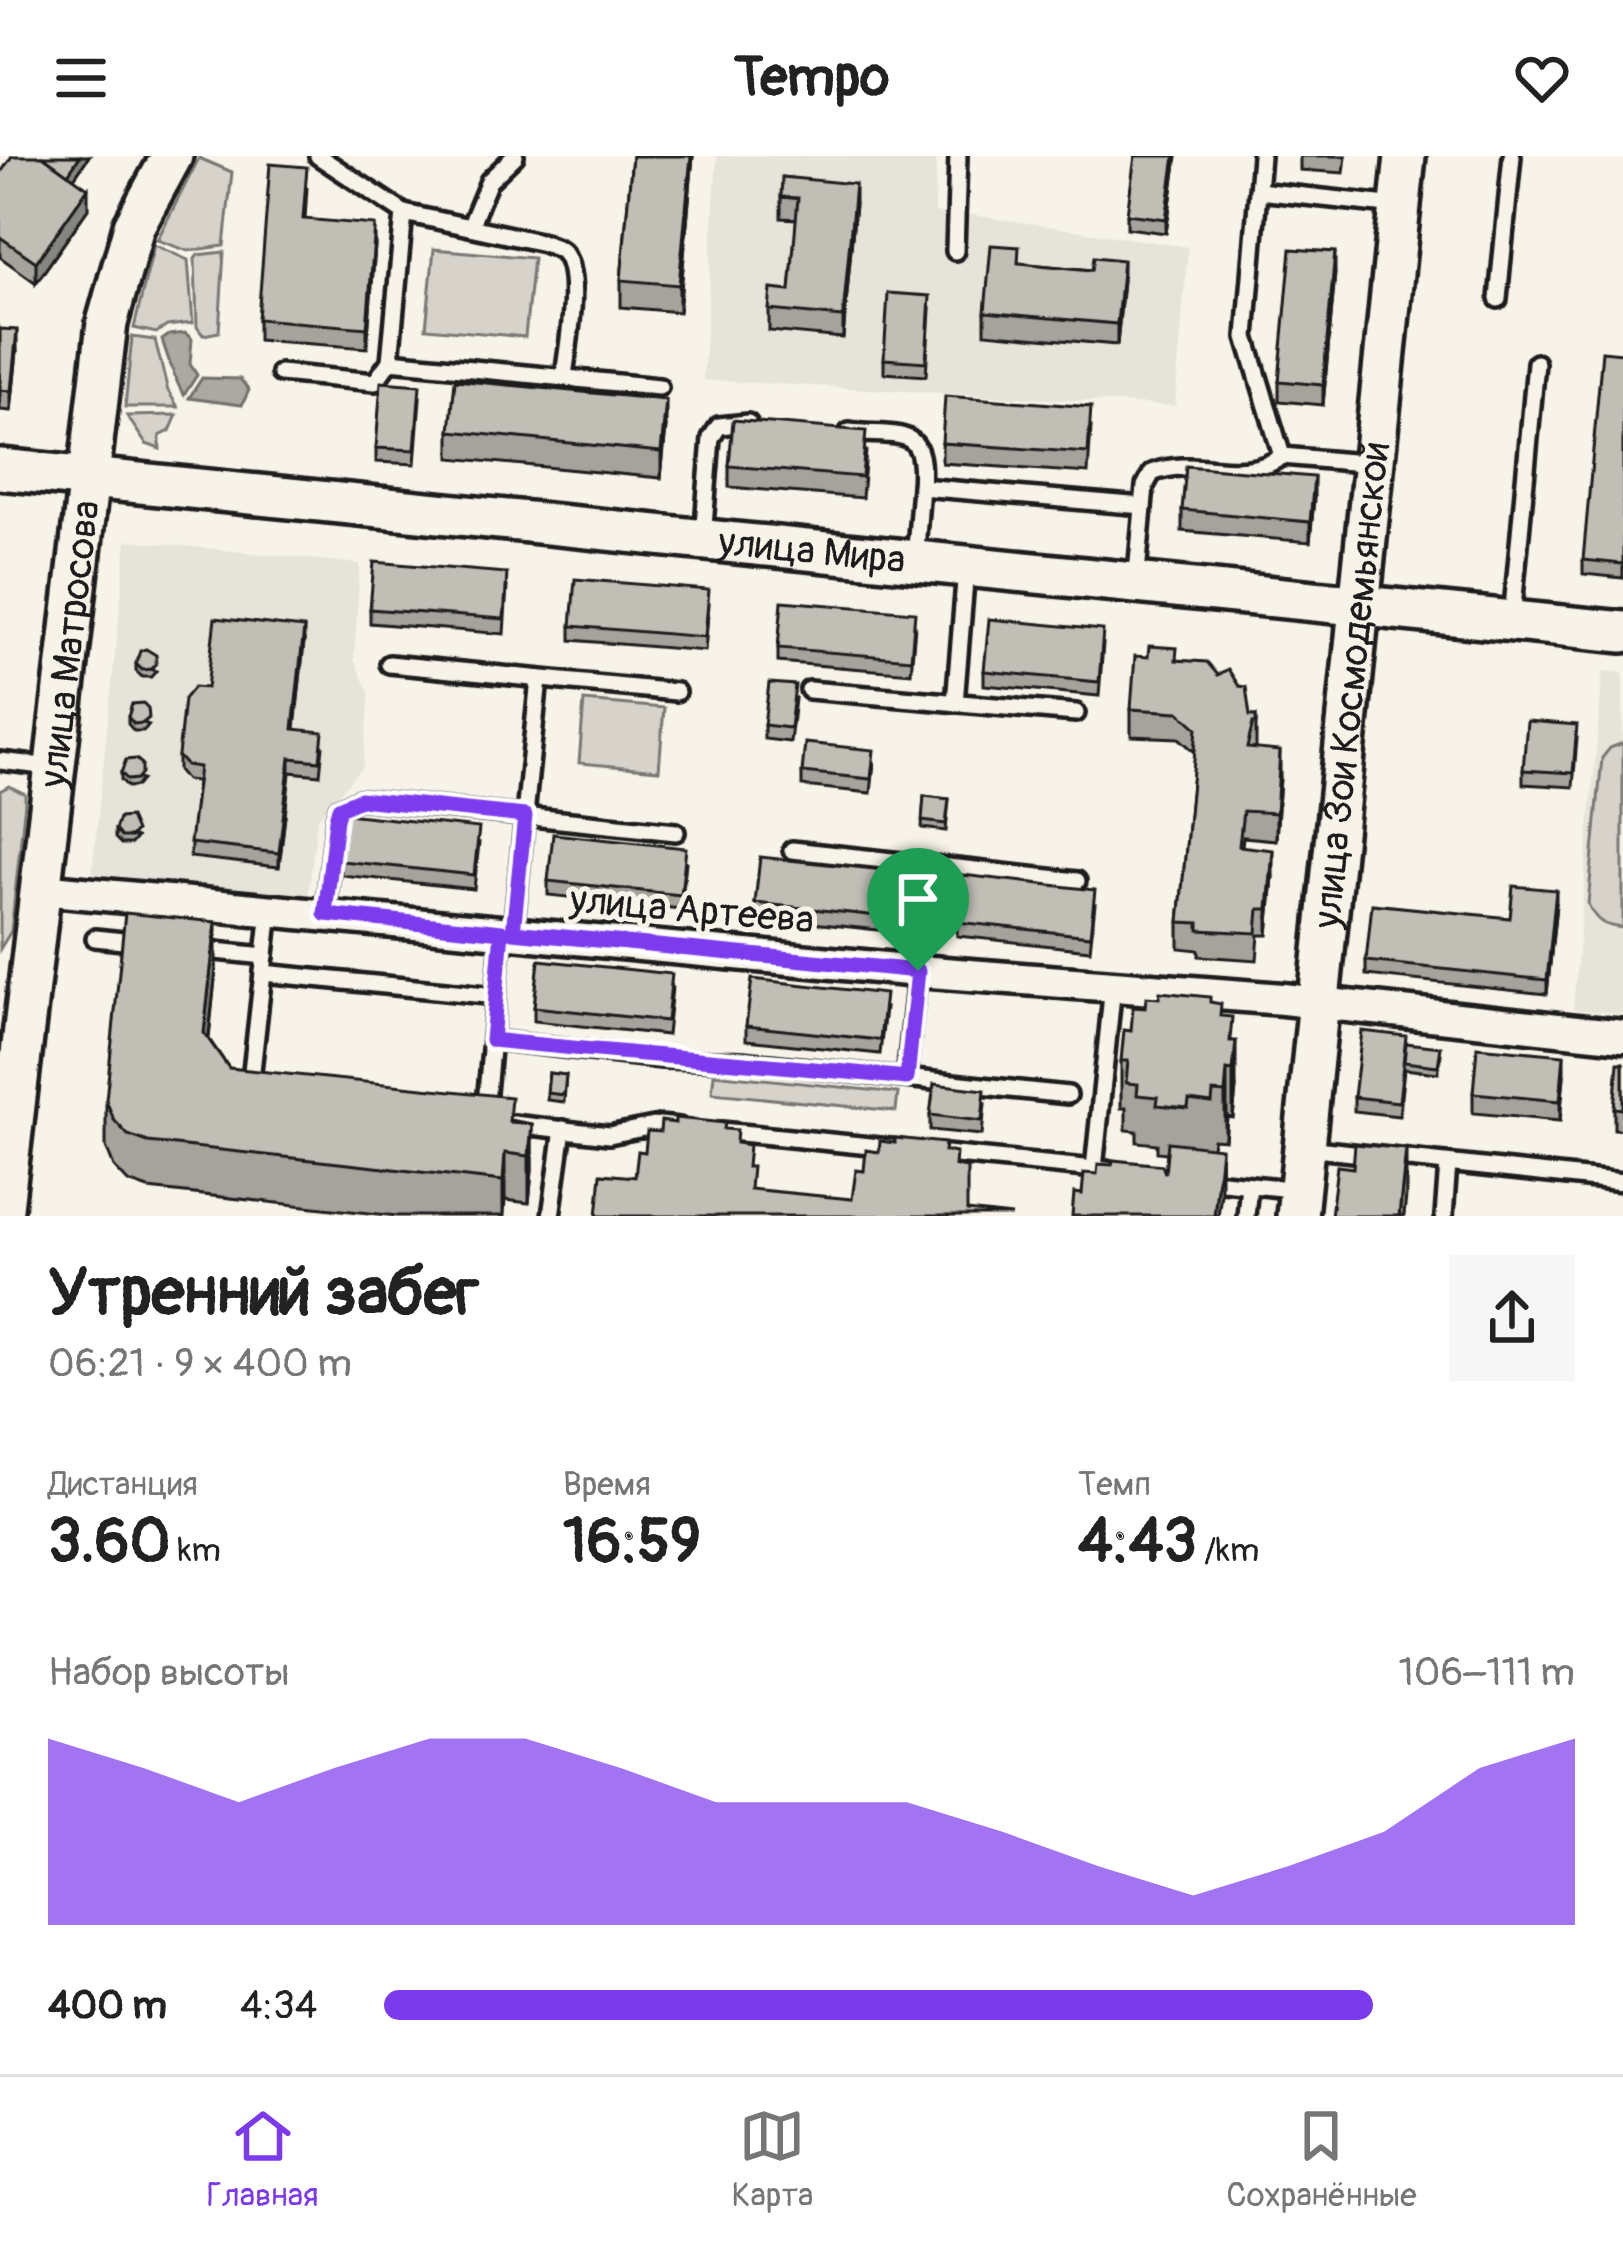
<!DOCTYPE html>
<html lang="ru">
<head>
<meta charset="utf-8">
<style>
  :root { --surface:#fff; --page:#f6f6f6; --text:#222; --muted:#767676; --line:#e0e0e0; --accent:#7c3aed }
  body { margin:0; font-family:Pangolin,sans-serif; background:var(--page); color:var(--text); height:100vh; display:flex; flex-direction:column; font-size:45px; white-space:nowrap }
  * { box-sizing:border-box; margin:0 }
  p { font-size:39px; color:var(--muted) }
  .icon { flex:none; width:66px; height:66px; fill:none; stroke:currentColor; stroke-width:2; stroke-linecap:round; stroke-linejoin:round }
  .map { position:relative; height:1060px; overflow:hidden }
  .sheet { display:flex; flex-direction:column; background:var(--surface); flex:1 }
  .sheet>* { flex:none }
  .pin { position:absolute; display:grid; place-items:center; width:102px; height:102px; color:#fff; margin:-123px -51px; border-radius:50% 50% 50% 0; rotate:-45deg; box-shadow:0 0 12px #0007 }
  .pin .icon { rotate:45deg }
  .round { display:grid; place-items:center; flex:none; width:126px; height:126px; border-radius:0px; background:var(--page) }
  .headline { display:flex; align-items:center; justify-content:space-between; height:204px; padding:0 48px }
  h1 { font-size:66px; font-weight:700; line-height:90px }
  .figures { display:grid; grid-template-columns:repeat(3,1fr); gap:18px; height:204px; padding:12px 48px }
  .figures div { display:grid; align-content:center }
  .figures b { font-size:60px; font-weight:700 }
  .figures small { font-size:33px; font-weight:400 }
  .figures p { font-size:33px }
  .chart { height:336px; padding:24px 48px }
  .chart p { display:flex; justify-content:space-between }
  .chart svg { width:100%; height:216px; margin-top:12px; fill:var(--accent); opacity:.7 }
  ul { padding:0 48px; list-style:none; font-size:39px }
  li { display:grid; grid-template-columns:192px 144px 1fr; align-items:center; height:90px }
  li i { height:30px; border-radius:15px; background:var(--accent) }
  header { display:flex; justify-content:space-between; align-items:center; height:156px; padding:0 48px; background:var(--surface); font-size:54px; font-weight:700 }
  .menu { display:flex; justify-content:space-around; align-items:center; height:168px; border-top:3px solid var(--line); background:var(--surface); font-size:33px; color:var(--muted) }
  .menu a { display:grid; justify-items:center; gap:6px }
  .menu .active { color:var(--accent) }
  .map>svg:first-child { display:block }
  .built { fill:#e6e3d9 }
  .green { fill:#d7d3cb; stroke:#7a7874; stroke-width:3 }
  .water { fill:#aca9a2; stroke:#72716c; stroke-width:3 }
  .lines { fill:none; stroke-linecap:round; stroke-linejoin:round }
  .service-casing { stroke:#1c1c1c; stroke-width:24 }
  .minor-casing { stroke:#1c1c1c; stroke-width:39 }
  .tertiary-casing { stroke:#1c1c1c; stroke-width:48 }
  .service { stroke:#f7f3e8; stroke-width:15 }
  .minor { stroke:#f7f3e8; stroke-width:30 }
  .tertiary { stroke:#f7f3e8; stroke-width:39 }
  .wall { fill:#a5a39c; stroke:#1c1c1c; stroke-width:3 }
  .shaded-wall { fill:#86857f; stroke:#1c1c1c; stroke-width:3 }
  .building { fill:#c0beb5; stroke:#1c1c1c; stroke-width:3 }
  .route-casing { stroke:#fff; stroke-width:24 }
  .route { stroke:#7c3aed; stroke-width:15 }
  .labels { text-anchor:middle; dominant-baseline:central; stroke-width:10; stroke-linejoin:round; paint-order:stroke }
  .street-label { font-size:39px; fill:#1c1c1c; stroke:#f7f3e8 }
</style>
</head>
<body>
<header><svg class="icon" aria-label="menu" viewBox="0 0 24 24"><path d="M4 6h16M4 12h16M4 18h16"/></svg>Tempo<svg class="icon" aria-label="heart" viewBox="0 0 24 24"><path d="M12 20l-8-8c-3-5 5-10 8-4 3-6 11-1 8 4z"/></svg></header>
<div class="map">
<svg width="1623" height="1060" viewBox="0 0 1623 1060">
  <rect width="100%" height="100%" fill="#f7f3e8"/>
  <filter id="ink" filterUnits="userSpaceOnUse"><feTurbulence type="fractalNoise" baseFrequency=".00833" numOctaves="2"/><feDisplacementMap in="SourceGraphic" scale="24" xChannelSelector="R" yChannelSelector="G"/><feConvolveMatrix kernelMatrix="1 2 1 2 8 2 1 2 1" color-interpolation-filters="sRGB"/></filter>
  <g filter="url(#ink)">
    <g class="built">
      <path d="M717,0H936L935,57L972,59L1188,91L1175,250L703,224Z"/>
      <path d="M127,384L360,408L354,504L370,539L363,610L317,663L308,741L92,717Z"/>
      <path d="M1603,515L1623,517V858L1573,853Z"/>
    </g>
    <g class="green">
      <path d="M199,2L232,16L224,90L188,95L157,84Z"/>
      <path d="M154,89L188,104L193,167L167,170L156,177L134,172Z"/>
      <path d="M434,93L533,102L525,181L426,172Z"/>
      <path d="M224,96L219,176L203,179L197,171L195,103L198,99Z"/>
      <path d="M132,181L155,184L168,235L178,251H125Z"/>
      <path d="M177,259L170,275L160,280V293L146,288L127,260Z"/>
      <path d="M584,545L664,552L659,614L579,607Z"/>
      <path d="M1623,587V772C1604,770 1596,766 1588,748L1602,602L1610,592Z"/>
      <path d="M9,630L25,638V646L11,775L0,793V635Z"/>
      <path d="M714,918L898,937L896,955L712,937Z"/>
    </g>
    <g class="water">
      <path d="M185,177L192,183L190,208L197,219L184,239C175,226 168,201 162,184L169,179Z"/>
      <path d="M202,222L240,223L249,234L242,249L189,242Z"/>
    </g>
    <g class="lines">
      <defs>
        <g id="service">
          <path d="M1258,35L1261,0"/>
          <path d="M404,57L544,87C550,90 557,91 562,95C583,115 567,193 564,221"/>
          <path d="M470,71L489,25L515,0"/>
          <path d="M955,95L958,0"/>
          <path d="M1498,143L1512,0"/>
          <path d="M390,205L659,231"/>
          <path d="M280,217L375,226L390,205L404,57L318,0"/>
          <path d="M849,276C901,281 926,268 921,331"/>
          <path d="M1374,308L1282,300L1246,181L1258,35L1397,50"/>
          <path d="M703,382L711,282L719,270L748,267"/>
          <path d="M915,405L921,331L1143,350"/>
          <path d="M1136,428L1145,330L1152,317C1196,299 1242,330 1282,300"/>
          <path d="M1512,463L1536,207"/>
          <path d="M389,508L676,536"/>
          <path d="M809,534L1076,557"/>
          <path d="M955,547L966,413"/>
          <path d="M0,605L51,611"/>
          <path d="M792,694L1077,725"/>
          <path d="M325,758L336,663L339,652L360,643L676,676"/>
          <path d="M513,776L539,523"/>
          <path d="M95,782L142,787"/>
          <path d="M196,793L265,800"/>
          <path d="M263,817L496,840"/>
          <path d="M492,884L662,903L741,905L1068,939"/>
          <path d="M906,922L929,709"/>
          <path d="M257,932L252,915L270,754"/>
          <path d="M485,958L502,775"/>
          <path d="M513,968L609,979L659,969L679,971"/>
          <path d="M721,975L900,993"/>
          <path d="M1306,992L1623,1026"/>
          <path d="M936,997L1115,1015"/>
          <path d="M1094,1013L1113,829"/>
          <path d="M1204,1024L1299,1034"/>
          <path d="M551,1060L563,973"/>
          <path d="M1246,1060L1249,1029"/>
          <path d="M1444,1060L1448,1008"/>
        </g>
        <path id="minor" d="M40,733L918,815L1283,843L1623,880"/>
        <g id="tertiary">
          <path id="s1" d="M0,313L1623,476"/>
          <path id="s2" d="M2,1060L107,167L134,70L172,0"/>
          <path id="s3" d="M1297,1060L1405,0"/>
        </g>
      </defs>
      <use href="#service" class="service-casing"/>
      <use href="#minor" class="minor-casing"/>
      <use href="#tertiary" class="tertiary-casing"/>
      <use href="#service" class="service"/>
      <use href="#minor" class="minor"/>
      <use href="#tertiary" class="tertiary"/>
    </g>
    <g class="wall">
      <path d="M89,0L74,22L88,53L36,127L0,101V18Z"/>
      <path d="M632,0H693L679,156L621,151V124Z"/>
      <path d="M1177,0L1166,77L1127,72V58Z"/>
      <path d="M1300,0H1346L1344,17L1300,14Z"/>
      <path d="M307,31L305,64L375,90L367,192L258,184V163Z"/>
      <path d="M781,41L855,48L843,182L769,175V154L790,135L797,63L781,62Z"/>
      <path d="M1019,107L1092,114L1123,124L1117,189L985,177V156Z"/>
      <path d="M1335,117L1323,249L1279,245V225Z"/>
      <path d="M930,154L926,220L884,217V203Z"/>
      <path d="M0,173L17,195L11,255L0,254Z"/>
      <path d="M1623,197V422L1583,418V404Z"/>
      <path d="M420,243L415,308L376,306V292Z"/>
      <path d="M666,271L661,322L450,302V275Z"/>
      <path d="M1091,271L1088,317L942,307V287Z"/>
      <path d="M866,295L862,342L729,331V310Z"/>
      <path d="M1314,342L1310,386L1182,375V354Z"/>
      <path d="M507,431L504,478L370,467V453Z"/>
      <path d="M709,448L705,495L571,484V470Z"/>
      <path d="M915,470L911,517L778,506V492Z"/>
      <path d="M304,486L295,573L323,590L320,619L290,616L279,711L190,701L197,625L186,624L178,614V600L207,532Z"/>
      <path d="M1103,488L1099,540L984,529V515Z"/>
      <path d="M1177,504L1250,560H1256V593L1280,621L1276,684L1243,681L1242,690L1273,720L1268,779H1259L1257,804L1199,800V794L1179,792V766L1195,596L1179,582L1131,580V553Z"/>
      <path d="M136,508L156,515L151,521H142L136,515Z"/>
      <path d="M795,543L790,586L764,583V569Z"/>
      <path d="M128,561L149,569L143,575H134L128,568Z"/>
      <path d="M1577,583L1573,631L1523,628V614Z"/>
      <path d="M874,608L871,637L802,630V616Z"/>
      <path d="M121,617L142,624L137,630L128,631L121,624Z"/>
      <path d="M924,640L949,643L946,675L922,672Z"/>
      <path d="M115,674L136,682L131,688H121L115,682Z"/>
      <path d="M479,687L474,733L341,719V705Z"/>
      <path d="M686,706L681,753L548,739V725Z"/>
      <path d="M893,729L888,775L755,761V747Z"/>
      <path d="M1095,748L1090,794L957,780V766Z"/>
      <path d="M1556,748L1547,838L1366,819V805Z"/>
      <path d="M216,813L209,883L229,912L532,968V1015L529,1047L505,1044L504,1060H397L148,1033L128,1026L114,1011L106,991V944Z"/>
      <path d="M672,832L667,879L534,865V851Z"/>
      <path d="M1210,847L1221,860L1232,885L1236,932L1233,962L1227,961L1225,984L1213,983L1212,991L1221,1038H1082L1097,1018L1165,1017L1167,997L1157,996V988L1137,986V975L1126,974V952H1121V905L1131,875L1145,852Z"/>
      <path d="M885,852L880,898L746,884V870Z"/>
      <path d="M1406,887L1441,898L1438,917L1404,913L1399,960L1354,955V941Z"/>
      <path d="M1623,907V974L1614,973V952Z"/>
      <path d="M549,917L566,919L564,946L547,944Z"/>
      <path d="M1564,920L1560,965L1473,957V937Z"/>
      <path d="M985,948L982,979L930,974V959Z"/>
    </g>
    <g class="shaded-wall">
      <path d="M80,0H89L65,35V21Z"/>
      <path d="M691,0H693L679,156V129Z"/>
      <path d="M1175,0H1177L1166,77V63Z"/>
      <path d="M855,28V48L843,182V161Z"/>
      <path d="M88,32V53L36,127V106Z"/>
      <path d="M375,69V90L367,192V172Z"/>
      <path d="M1335,96V117L1323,249V229Z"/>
      <path d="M1123,104V124L1117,189V168Z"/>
      <path d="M17,174V195L11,255V235Z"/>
      <path d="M666,244V271L661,322V296Z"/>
      <path d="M1314,321V342L1310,386V366Z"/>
      <path d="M304,472V486L293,587V573Z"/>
      <path d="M1280,595V621L1276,684V657Z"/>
      <path d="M290,602V616L279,711V697Z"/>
      <path d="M1273,694V720L1268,779V753Z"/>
      <path d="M1556,734V748L1547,838V824Z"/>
      <path d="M216,766V813L204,924V877Z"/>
      <path d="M1236,885V932L1233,962V915Z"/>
      <path d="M1564,899V920L1560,965V945Z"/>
      <path d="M1227,914V961L1225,984V937Z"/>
      <path d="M532,968V1015L529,1047V1000Z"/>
      <path d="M1221,992V1038L1218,1060H1214Z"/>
      <path d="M1406,993V1040L1404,1060H1399Z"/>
      <path d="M505,997V1044L503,1060V1025Z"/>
    </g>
    <g class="building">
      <path d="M12,0H43L88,32L36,106L0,81V18Z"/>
      <path d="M43,0H80L68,18Z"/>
      <path d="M632,0H691L679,129L621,124Z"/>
      <path d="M1135,0H1175L1166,63L1127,58Z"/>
      <path d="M270,8L307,11L303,63L375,69L367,172L258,163Z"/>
      <path d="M782,21L855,28L843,161L769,154L771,133L790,135L798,42L781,41Z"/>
      <path d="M991,89L1019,91L1018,107L1092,114L1094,101L1123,104L1117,168L985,156Z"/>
      <path d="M1291,93L1335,96L1323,229L1279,225Z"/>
      <path d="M888,137L930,140L926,206L884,203Z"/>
      <path d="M0,173L17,174L11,235L0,234Z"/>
      <path d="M1602,195L1623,197V408L1583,404Z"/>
      <path d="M455,224L666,244L661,296L450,275Z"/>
      <path d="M381,226L420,229L415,294L376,292Z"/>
      <path d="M945,240L1091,251L1088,297L942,287Z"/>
      <path d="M733,264L866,275L862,321L729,310Z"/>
      <path d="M1186,310L1314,321L1310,366L1182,354Z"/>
      <path d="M374,406L507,417L504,463L370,453Z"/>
      <path d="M575,423L709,434L705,481L571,470Z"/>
      <path d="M782,445L915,456L911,503L778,492Z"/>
      <path d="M215,462L304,472L293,573L323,576L320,605L290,602L279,697L190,687L199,611L186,609L178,600L184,543L194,531L207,532Z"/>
      <path d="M989,463L1103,474L1099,526L984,515Z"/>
      <path d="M1149,490L1177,492L1176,504L1207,506L1218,519L1228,513L1239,530L1246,531L1250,560H1256V567H1253L1247,592L1280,595L1276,657L1243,655L1239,690L1273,694L1268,753H1259L1257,777L1199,774V767L1179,766L1197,572L1179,556L1131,553L1135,500L1148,501Z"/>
      <path d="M146,493L156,499V508L151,513L142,514L136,508L140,495Z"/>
      <path d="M769,527L795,529L790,572L764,569Z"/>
      <path d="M143,547L148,552L149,562L143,567L134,568L128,561L132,548Z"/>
      <path d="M1527,565L1577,569L1573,617L1523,614Z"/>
      <path d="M805,587L874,594L871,623L802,616Z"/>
      <path d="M136,603L142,608V617L137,623L128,624L121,617L126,604Z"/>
      <path d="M924,640L949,643L946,668L922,665Z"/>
      <path d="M346,658L479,672L474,719L341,705Z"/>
      <path d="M130,661L136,675L131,681H121L115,674L119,662Z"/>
      <path d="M553,678L686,692L681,739L548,725Z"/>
      <path d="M760,701L893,715L888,761L755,747Z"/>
      <path d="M962,719L1095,734L1090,780L957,766Z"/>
      <path d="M1513,730L1556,734L1547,824L1366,805L1372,748L1510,762Z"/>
      <path d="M125,757L216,766L204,877L229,912L511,941L509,966L532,968L529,1000L505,997L503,1025L148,986L128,979L114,964L106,944Z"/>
      <path d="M539,804L672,818L667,865L534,851Z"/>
      <path d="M752,823L885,838L880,884L746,870Z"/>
      <path d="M1160,836L1210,841V846L1221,848L1220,860L1232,861L1230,885H1236L1233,915L1227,914L1225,937L1213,936L1212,947L1189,944L1188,952L1157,949L1158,941L1137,939L1138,928L1126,927L1128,905H1121L1124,874L1131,875L1133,851L1145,852L1146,841L1159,842Z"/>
      <path d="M1362,875L1406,880L1399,946L1354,941Z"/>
      <path d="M1406,887L1441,891L1438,910L1404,906Z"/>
      <path d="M1477,891L1564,899L1560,945L1473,937Z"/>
      <path d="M1618,907H1623V953L1614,952Z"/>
      <path d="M549,917L566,919L564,939L547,937Z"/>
      <path d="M934,928L985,934L982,965L930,959Z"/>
      <path d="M675,962L725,967L724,973L737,974L736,987L749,989L747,1011H752L750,1033L852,1043L856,1014L864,1015L866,994L879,996L880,985L895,987V982L945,987L944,995L956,997L955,1010L967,1012V1055L1012,1060H597L601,1018L635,1021L638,995L645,996L647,975L660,976L661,965L675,967Z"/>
      <path d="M1168,986L1221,992L1214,1060H1072L1074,1037L1082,1038L1084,1017L1097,1018L1098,1008L1112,1009L1113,1004L1162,1009L1165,1017Z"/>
      <path d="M1355,988L1406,993L1399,1060H1331L1337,1010L1353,1012Z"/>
    </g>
  </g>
  <g class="lines" filter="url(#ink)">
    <defs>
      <path id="route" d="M360,643L525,660L513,776L918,815L907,922C768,907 630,899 492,884L502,776L325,758L336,663L339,652Z"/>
    </defs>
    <use href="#route" class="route-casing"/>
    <use href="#route" class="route"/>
  </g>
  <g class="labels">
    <g class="street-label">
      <text stroke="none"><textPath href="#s1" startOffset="816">улица Мира</textPath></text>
      <text stroke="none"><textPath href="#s2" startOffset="576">улица Матросова</textPath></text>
      <text stroke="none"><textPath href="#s3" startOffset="534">улица Зои Космодемьянской</textPath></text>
      <text transform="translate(692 754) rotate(5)">улица Артеева</text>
    </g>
  </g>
</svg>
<div class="pin" style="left:918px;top:815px;background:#1e9e55"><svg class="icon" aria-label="arrive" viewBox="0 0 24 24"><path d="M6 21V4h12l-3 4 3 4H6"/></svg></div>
</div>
<section class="sheet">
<div class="headline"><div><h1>Утренний забег</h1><p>06:21 · 9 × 400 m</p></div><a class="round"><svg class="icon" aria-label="share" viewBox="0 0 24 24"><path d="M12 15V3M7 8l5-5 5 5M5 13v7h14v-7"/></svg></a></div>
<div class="figures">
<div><p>Дистанция</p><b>3.60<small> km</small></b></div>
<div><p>Время</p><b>16:59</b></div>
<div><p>Темп</p><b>4:43<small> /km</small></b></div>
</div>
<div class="chart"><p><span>Набор высоты</span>106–111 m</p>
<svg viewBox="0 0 160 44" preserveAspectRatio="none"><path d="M0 44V6L10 12L20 19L30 12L40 6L50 6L60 12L70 19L80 19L90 19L100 25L110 32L120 38L130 32L140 25L150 12L160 6V44z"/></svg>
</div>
<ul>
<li><b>400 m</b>4:34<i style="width:83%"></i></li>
</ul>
</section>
<nav class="menu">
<a class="active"><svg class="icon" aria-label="home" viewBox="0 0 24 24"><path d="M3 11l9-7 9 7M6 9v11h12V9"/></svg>Главная</a>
<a><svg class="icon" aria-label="map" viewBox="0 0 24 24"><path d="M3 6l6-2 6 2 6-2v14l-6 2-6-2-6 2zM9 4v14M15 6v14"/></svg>Карта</a>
<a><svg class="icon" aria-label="saved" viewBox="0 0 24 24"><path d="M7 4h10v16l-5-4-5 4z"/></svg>Сохранённые</a>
</nav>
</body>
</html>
